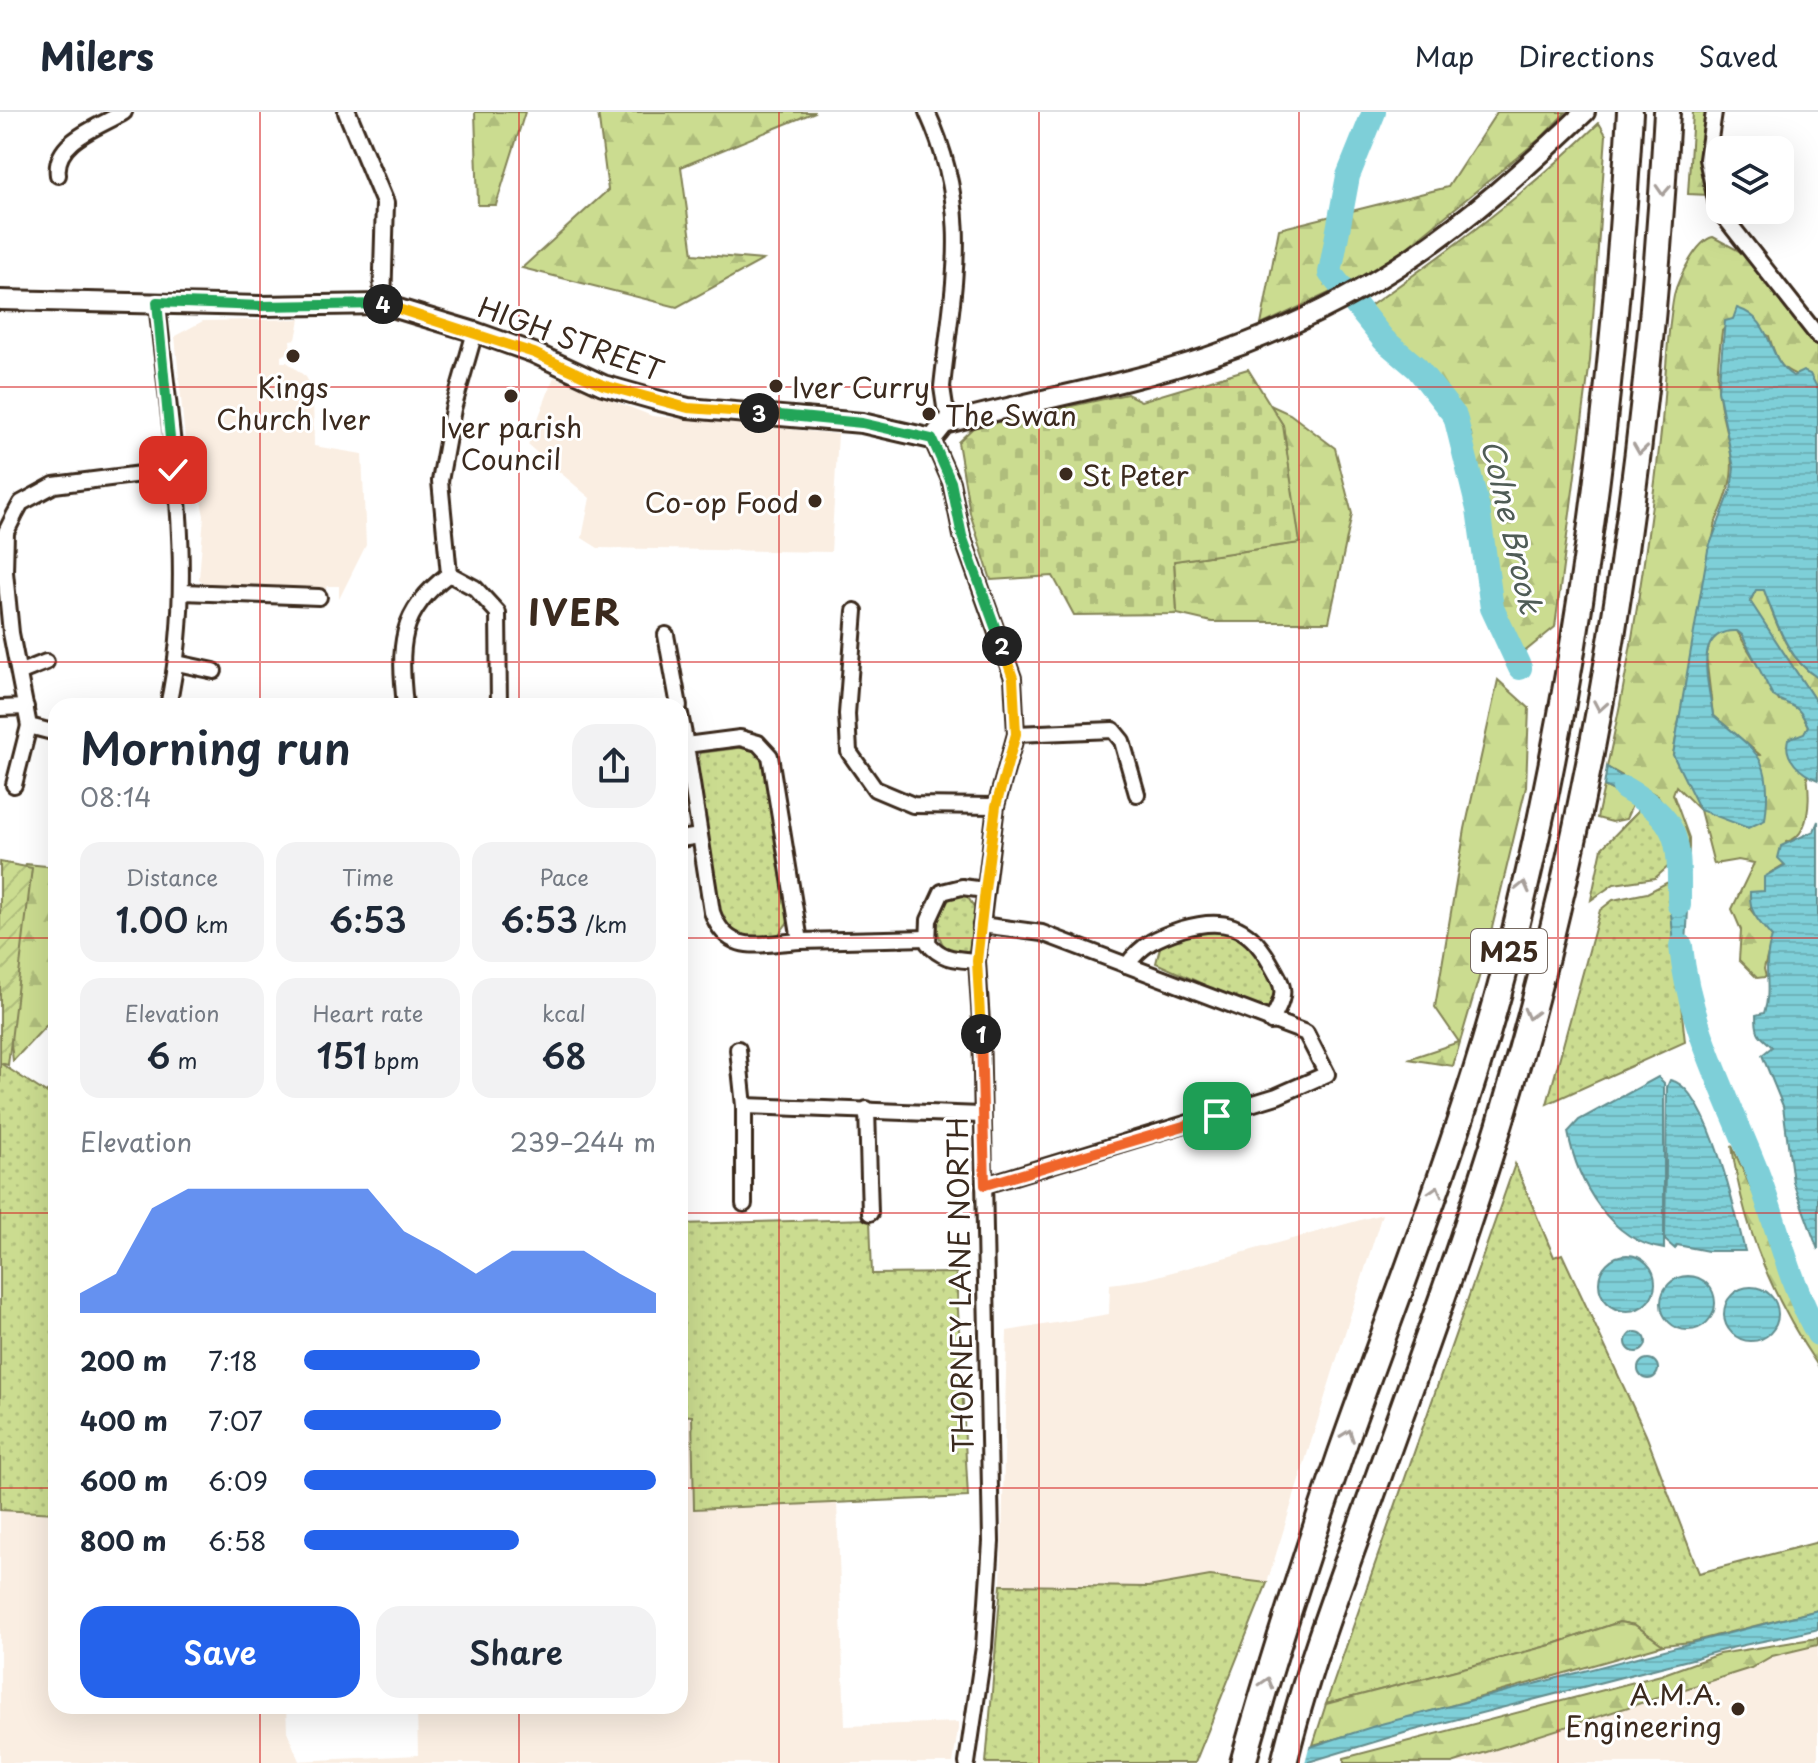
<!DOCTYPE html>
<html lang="en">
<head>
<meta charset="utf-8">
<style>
  :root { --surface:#fff; --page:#f2f2f3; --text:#1f2937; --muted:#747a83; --line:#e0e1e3; --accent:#2563eb }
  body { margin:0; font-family:"Playpen Sans",sans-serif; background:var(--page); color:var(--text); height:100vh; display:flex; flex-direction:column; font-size:30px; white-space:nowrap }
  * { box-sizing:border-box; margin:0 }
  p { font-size:26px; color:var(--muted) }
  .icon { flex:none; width:44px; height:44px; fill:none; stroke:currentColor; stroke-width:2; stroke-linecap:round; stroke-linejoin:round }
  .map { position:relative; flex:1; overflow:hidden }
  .sheet { position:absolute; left:48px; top:586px; width:640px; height:1016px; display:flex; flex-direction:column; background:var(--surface); border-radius:24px; box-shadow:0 8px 32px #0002 }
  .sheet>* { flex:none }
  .controls { position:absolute; left:1706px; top:24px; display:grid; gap:16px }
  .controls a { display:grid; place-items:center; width:88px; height:88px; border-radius:16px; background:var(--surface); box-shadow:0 8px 32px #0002; font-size:40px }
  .pin { position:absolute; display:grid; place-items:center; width:68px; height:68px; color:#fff; margin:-34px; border-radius:16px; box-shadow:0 4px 12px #0006 }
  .km { position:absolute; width:40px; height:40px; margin:-20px; border-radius:50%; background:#222; color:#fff; font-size:22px; line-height:40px; text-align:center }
  .round { display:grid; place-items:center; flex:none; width:84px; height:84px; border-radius:24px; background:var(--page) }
  .summary { display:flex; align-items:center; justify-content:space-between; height:136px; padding:0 32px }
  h1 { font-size:44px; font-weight:600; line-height:60px }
  .metrics { display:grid; grid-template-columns:repeat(3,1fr); gap:12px; height:136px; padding:8px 32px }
  .metrics div { display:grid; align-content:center; border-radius:20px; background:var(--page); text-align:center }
  .metrics b { font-size:34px; font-weight:600 }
  .metrics small { font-size:22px; font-weight:400 }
  .metrics p { font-size:22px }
  .chart { height:224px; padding:16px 32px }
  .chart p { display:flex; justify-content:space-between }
  .chart svg { width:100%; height:144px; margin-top:8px; fill:var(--accent); opacity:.7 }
  .button { display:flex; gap:16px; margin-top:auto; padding:16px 32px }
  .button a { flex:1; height:92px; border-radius:24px; background:var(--accent); color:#fff; font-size:32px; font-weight:600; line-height:92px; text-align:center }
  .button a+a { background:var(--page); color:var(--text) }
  ul { padding:0 32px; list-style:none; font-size:26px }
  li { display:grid; grid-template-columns:128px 96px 1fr; align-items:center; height:60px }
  li i { height:20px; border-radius:10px; background:var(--accent) }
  header { display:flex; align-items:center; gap:48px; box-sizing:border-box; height:112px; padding:0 40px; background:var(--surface); border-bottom:2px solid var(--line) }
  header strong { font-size:38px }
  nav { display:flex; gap:44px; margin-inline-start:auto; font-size:28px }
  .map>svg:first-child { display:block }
  .built { fill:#faeee2 }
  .grass { fill:url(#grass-dots); stroke:#838357; stroke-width:2 }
  .forest { fill:url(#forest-firs); stroke:#838357; stroke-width:2 }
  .cemetery { fill:url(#cemetery-stones); stroke:#838357; stroke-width:2 }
  .garden { fill:url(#garden-furrows); stroke:#838357; stroke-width:2 }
  .water { fill:url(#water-rules); stroke:#638d8e; stroke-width:2 }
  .pier { fill:#fff }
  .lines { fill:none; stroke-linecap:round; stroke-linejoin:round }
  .river { stroke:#7ecfd8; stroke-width:24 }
  .minor-casing { stroke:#3b2a1e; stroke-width:20 }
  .tertiary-casing { stroke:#3b2a1e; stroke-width:22 }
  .secondary-casing { stroke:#3b2a1e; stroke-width:24 }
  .motorway-casing { stroke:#3b2a1e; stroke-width:30 }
  .minor { stroke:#fff; stroke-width:14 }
  .tertiary { stroke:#fff; stroke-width:16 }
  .secondary { stroke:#fff; stroke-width:18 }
  .motorway { stroke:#fff; stroke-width:24 }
  .oneway { stroke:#a79f9a }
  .split-1-casing { stroke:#fff; stroke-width:16 }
  .split-2-casing { stroke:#fff; stroke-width:16 }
  .split-3-casing { stroke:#fff; stroke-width:16 }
  .split-4-casing { stroke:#fff; stroke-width:16 }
  .split-5-casing { stroke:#fff; stroke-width:16 }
  .split-1 { stroke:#f0652b; stroke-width:10 }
  .split-2 { stroke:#f5b400; stroke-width:10 }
  .split-3 { stroke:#22a559; stroke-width:10 }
  .split-4 { stroke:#f5b400; stroke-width:10 }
  .split-5 { stroke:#22a559; stroke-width:10 }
  .grid { fill:none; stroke:#d62828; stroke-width:2; stroke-opacity:0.55 }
  .poi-dot { fill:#3b2a1e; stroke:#fff; stroke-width:3 }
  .labels { text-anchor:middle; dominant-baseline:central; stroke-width:6; stroke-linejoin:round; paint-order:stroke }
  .shield { fill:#fff; stroke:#766a62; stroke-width:2 }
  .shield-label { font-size:26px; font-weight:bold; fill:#3b2a1e }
  .street-label { font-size:28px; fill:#3b2a1e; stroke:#fff }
  .poi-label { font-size:28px; fill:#3b2a1e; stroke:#fff; text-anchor:start }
  .water-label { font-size:30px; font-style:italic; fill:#4f5c56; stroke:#fff }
  .district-label { font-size:36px; font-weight:bold; letter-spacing:2px; fill:#3b2a1e; stroke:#fff }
</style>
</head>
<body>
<header>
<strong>Milers</strong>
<nav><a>Map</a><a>Directions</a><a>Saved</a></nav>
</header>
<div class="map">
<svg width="1818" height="1651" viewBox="0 0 1818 1651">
  <defs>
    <pattern id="grass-dots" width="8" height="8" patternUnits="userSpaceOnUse" patternTransform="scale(2)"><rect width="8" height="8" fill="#cbdc90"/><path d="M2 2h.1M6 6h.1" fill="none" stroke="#afbd7c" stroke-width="1.8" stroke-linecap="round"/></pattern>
    <pattern id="forest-firs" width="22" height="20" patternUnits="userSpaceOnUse" patternTransform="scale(2)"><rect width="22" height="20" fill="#cbdc90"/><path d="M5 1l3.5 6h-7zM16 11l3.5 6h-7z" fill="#afbd7c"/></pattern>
    <pattern id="cemetery-stones" width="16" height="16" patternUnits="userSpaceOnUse" patternTransform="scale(2)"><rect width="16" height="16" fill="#cbdc90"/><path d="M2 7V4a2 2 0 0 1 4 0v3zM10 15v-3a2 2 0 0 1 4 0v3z" fill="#afbd7c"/></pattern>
    <pattern id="garden-furrows" width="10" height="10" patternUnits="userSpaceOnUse" patternTransform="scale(2)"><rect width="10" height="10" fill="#cbdc90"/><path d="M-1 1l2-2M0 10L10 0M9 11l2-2" fill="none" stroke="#afbd7c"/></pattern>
    <pattern id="water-rules" width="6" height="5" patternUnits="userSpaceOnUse" patternTransform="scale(2)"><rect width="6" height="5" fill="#7ecfd8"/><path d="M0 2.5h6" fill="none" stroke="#6eb2b9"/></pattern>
  </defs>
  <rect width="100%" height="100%" fill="#fff"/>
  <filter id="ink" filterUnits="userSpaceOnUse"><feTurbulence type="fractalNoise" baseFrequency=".0125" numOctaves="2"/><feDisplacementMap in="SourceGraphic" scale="16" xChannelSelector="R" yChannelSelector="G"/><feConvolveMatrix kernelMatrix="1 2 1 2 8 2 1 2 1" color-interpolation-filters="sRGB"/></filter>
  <g filter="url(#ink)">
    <g class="built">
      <path d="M300,207L296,227L290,228L291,240L281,244V250H287L306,265L313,278L314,334L362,342L366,433L339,487V474H328L321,482L211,478L199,467L204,404L199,378L189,368L175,224L203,209Z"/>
      <path d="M554,265L652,304L838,322L831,440L598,436L582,426L590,386L528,333Z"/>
      <path d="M1382,1102L1267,1471L1210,1464L1148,1475L1001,1473L1007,1219L1109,1202L1110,1172L1147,1167Z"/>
      <path d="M680,1303H692L695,1397L837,1390L845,1614L959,1610L953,1651H0V1398L56,1401V1594H286L287,1619L299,1649L418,1643L417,1594H680Z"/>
      <path d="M1818,1533V1651H1452L1751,1556L1772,1544Z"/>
    </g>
    <g class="grass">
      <path d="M753,634L765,649L790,807L776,826H734L722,816L697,658L700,641Z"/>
      <path d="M1638,690C1661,705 1670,726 1670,753L1655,766L1614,772L1591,788L1602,736L1637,700Z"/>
      <path d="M1668,770L1685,930L1547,992L1600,798L1613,788L1647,781Z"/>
      <path d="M953,782L967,784L976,798L972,837L957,844C932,834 932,798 953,782Z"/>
      <path d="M1207,814L1246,825L1278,873L1273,894L1258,897L1156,851L1161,832Z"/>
      <path d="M0,951L46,981L56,970V1401L0,1398Z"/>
      <path d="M1515,1052L1554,1145L1562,1142L1646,1323L1699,1461L1818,1430V1498L1691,1530L1663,1533L1635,1513L1619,1510L1551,1533L1326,1592Z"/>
      <path d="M870,1107L872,1162L956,1161L968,1385L694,1397L692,1304L680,1303V1112Z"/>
      <path d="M1210,1464L1267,1471L1195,1651H986L1001,1473L1148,1475Z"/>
    </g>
    <g class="forest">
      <path d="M475,0H525L496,93H478Z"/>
      <path d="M598,0H815L681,55L693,142L763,148L677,195L522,156L608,78Z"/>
      <path d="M1497,0H1566L1542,25L1382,156L1261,213L1279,117L1448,75Z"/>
      <path d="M1693,0H1710L1709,83L1688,82Z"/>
      <path d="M1599,11L1606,23L1590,249L1555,515L1523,541L1504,517L1484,424L1471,321L1441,270L1389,224L1370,194C1452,136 1527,81 1599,11Z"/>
      <path d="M1713,125L1745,142L1777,184L1818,227V277C1792,252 1783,273 1769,224L1733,207L1722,219C1720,237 1716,257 1718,275C1724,337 1747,345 1716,409L1673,642L1760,643L1713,603L1706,545L1711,526L1722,519H1737L1779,589L1791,590L1798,595L1808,614L1804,622L1796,625C1811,656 1818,724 1786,730L1785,752L1770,761L1764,779L1750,797L1772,825L1764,857L1766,865L1757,866L1739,848L1741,818L1732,797L1754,751L1738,748L1714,752L1700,698L1676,674L1673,682L1689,726V743L1685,744L1678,714L1658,684L1607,655C1631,547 1647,438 1660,329C1666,281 1665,231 1674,183C1678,167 1697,128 1713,125Z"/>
      <path d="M1270,293L1290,302L1335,336L1352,402L1329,510H1212L1177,502L1174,449L1299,431L1283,313Z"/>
      <path d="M1756,477L1764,478C1776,511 1787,547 1818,566V593L1750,490Z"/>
      <path d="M1498,568L1529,596L1526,675L1485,845L1453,954L1408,947L1459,930L1435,895L1465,717Z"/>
      <path d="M1604,674L1634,689L1626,707L1612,710L1597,706Z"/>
      <path d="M26,752L56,755V903L13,949L5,878L15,795Z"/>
      <path d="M1732,1034L1818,1224V1254C1773,1187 1742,1114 1732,1034Z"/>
      <path d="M1619,1510L1635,1513L1663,1533L1313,1633L1326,1592L1551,1533Z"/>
      <path d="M1818,1526V1533L1772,1544L1751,1556L1452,1651H1344V1646L1661,1563L1719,1542Z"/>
    </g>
    <path class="cemetery" d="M1248,257L1283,313L1300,431L1174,449L1177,502L1074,503L1053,464L991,468L970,401L958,330L974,315L1127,282L1141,289Z"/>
    <path class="garden" d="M0,750L32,756L8,953L0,951Z"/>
    <g class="water">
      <path d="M1737,196C1775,208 1765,246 1793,264L1803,259L1810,262L1818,277V566C1787,547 1777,511 1764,478H1756L1750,489L1818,593V668C1801,662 1783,646 1788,627L1804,621L1808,614C1796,588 1792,597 1773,584L1742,523L1737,519C1691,517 1709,573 1713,603C1756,640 1774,645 1765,708L1748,716L1700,698L1673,643L1708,438L1731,378L1734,356L1718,278L1725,209L1733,207Z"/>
      <path d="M1607,655L1636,674L1634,689L1604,674Z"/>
      <path d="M1640,675C1671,689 1678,714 1685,744L1670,753C1670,726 1661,705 1638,690Z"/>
      <path d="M1818,709V1138L1793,1070L1783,994L1762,943L1772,935C1761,923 1756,926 1756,903L1764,901C1773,875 1761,853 1772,825C1759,810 1749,801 1750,780L1764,779V765L1785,753L1778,746L1781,734L1814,719Z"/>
      <path d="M1687,759L1689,782L1684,865L1675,843L1668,770Z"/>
      <path d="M1658,965L1664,971V1137C1610,1129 1577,1070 1568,1020L1579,1008Z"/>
      <path d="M1670,968C1709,974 1736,1105 1745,1139H1708L1677,1133L1675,1137L1665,1128L1667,975Z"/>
      <circle cx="1627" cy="1171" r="28"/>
      <circle cx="1688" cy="1191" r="27"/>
      <circle cx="1751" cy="1202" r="27"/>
      <circle cx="1636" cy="1230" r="10"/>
      <circle cx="1648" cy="1257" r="10"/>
      <path d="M1818,1498V1517C1777,1528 1736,1532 1696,1546L1411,1619L1305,1651H1261L1381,1612Z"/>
    </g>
    <path class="pier" d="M1310,1631L1305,1651H1257L1259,1647Z"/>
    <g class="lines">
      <g class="river">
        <path d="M1374,0L1348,64L1330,161L1384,228L1417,256L1455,304L1478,397L1492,496L1520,556"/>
        <path d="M1624,676C1683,710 1679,729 1679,793"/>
        <path d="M1681,834C1688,911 1727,984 1755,1055C1777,1110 1788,1170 1818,1222"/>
      </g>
      <defs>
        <g id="minor">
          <path d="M927,0C973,101 953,170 942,275L945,295L954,309"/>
          <path d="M1714,0L1707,47L1718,97L1818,224"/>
          <path d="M58,63C53,28 102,14 124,0"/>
          <path d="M157,190C170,323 197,461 168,594"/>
          <path d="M932,327L951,370L962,424L1013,566L1016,622L996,694L977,849L981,910L991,1430L984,1535L967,1651"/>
          <path d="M449,462L440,369L453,297L475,220"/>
          <path d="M449,462L475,476L498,501L499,594"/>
          <path d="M182,480L319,485"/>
          <path d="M855,499L847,602L849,640L875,677L913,693L996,694"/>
          <path d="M666,523L679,594"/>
          <path d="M177,551L214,559"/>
          <path d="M21,560L46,550"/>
          <path d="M405,594C399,534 398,500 449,462"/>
          <path d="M0,596L26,595"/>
          <path d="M680,602L686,633"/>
          <path d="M56,621L29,614L11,521L5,460L6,420L15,402L21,391L54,373L173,358"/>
          <path d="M1016,622L1113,618L1122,629L1137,682"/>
          <path d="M740,626L758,631L770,644L800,829C761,831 728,845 712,800L686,633Z"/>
          <path d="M14,673L29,614"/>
          <path d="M680,727L700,724"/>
          <path d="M981,813L1042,821L1306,921L1327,962L1277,984L985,1073"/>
          <path d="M800,829L928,826"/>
          <path d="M977,849C956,847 942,848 928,831L929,808L942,780L962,775L985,778"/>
          <path d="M1127,853C1142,832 1158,825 1182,817C1222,805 1248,812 1269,849C1286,878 1287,880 1271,910"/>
          <path d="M738,937L744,994V1092"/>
          <path d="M744,994L981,1003"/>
          <path d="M867,997L870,1101"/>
        </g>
        <path id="tertiary" d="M347,0L385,91L382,192"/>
        <path id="secondary" d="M0,188L261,194L382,192L475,220L534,241L603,273L656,288L688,296L862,311L932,327L944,312C1031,288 1122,274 1208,245C1370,190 1464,116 1585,0"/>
        <g id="motorway">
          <path d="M1243,1651C1272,1547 1306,1443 1341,1341C1398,1179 1463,1020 1506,854C1578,574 1613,289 1630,0"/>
          <path d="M1284,1651C1305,1563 1338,1476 1369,1391C1414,1265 1461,1138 1500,1011C1600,683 1649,341 1667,0"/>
        </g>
      </defs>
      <use href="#minor" class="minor-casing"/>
      <use href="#tertiary" class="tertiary-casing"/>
      <use href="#secondary" class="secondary-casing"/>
      <use href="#motorway" class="motorway-casing"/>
      <use href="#minor" class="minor"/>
      <use href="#tertiary" class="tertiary"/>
      <use href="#secondary" class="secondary"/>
      <use href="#motorway" class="motorway"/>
    </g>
    <defs><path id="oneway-chevron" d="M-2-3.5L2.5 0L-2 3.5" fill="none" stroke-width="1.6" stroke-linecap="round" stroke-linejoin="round" transform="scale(2)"/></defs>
    <g class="oneway">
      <use href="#oneway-chevron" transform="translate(1663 78) rotate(93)"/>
      <use href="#oneway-chevron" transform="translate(1640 337) rotate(98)"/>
      <use href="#oneway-chevron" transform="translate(1600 594) rotate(100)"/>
      <use href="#oneway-chevron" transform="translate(1523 775) rotate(-77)"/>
      <use href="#oneway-chevron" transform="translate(1530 902) rotate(105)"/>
      <use href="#oneway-chevron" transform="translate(1436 1079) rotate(-73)"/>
      <use href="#oneway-chevron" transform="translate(1348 1323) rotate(-70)"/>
      <use href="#oneway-chevron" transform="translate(1267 1571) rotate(-73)"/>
    </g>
  </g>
  <g class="lines" filter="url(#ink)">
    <defs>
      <path id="split-1" d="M981,922L985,1073L1217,1004"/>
      <path id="split-2" d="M981,922L977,849L985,778L996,694L1016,622L1013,566L1002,534"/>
      <path id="split-3" d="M759,301L862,311L932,327L951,370L962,424L1002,534"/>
      <path id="split-4" d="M383,192L534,241L603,273L688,296L759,301"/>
      <path id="split-5" d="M173,358L157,190L261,194L383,192"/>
    </defs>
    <use href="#split-1" class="split-1-casing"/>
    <use href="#split-2" class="split-2-casing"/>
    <use href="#split-3" class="split-3-casing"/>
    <use href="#split-4" class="split-4-casing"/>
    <use href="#split-5" class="split-5-casing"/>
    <use href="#split-1" class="split-1"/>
    <use href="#split-2" class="split-2"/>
    <use href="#split-3" class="split-3"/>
    <use href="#split-4" class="split-4"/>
    <use href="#split-5" class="split-5"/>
  </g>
  <path class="grid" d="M260,0V594M519,0V594M779,0V1651M1039,0V1651M1299,0V1651M1558,0V1651M0,275H1818M0,550H1818M0,826H56M680,826H1818M0,1101H56M680,1101H1818M0,1376H56M680,1376H1818M260,1594V1651M519,1594V1651"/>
  <g class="poi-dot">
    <circle cx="293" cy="244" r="8"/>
    <circle cx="776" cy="274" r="8"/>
    <circle cx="511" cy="284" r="8"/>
    <circle cx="929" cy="302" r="8"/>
    <circle cx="1066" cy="362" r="8"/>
    <circle cx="815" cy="389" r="8"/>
    <circle cx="1738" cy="1597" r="8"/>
  </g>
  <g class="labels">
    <rect class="shield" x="1471" y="817" width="76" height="44" rx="6"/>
    <g class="shield-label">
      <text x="1509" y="839">M25</text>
    </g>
    <g class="street-label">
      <text transform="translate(571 226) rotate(20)">HIGH STREET</text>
      <text transform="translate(959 1173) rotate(-91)">THORNEY LANE NORTH</text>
    </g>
    <g class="poi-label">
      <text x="293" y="274" text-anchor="middle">Kings<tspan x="293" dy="32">Church Iver</tspan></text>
      <text x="792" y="274">Iver Curry</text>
      <text x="945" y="302">The Swan</text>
      <text x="511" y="314" text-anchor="middle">Iver parish<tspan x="511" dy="32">Council</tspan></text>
      <text x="1082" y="362">St Peter</text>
      <text x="799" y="389" text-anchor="end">Co-op Food</text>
      <text x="1722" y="1581" text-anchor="end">A.M.A.<tspan x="1722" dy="32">Engineering</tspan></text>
    </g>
    <g class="water-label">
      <text transform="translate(1513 414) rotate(77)">Colne Brook</text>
    </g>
    <g class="district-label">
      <text x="575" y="499">IVER</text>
    </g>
  </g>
</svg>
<div class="controls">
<a><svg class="icon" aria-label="layers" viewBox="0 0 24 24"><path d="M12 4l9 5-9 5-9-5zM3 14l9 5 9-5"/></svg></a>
</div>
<div class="pin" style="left:1217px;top:1004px;background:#1e9e55"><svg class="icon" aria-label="arrive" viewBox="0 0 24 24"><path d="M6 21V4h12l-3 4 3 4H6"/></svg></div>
<div class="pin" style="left:173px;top:358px;background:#d93025"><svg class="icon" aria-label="check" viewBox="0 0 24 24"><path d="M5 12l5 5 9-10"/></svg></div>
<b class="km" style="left:981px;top:922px">1</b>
<b class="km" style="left:1002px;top:534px">2</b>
<b class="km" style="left:759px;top:301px">3</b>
<b class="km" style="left:383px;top:192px">4</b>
<section class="sheet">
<div class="summary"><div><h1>Morning run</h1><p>08:14</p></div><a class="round"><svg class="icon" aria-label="share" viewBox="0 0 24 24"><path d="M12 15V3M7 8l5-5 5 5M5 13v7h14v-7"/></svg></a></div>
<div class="metrics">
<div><p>Distance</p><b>1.00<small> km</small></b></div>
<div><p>Time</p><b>6:53</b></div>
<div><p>Pace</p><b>6:53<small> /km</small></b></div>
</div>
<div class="metrics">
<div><p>Elevation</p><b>6<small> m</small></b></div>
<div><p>Heart rate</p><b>151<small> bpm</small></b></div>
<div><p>kcal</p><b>68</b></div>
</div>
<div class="chart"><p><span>Elevation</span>239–244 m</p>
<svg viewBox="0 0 160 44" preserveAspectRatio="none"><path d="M0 44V38L10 32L20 12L30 6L40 6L50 6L60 6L70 6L80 6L90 19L100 25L110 32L120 25L130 25L140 25L150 32L160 38V44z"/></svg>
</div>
<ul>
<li><b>200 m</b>7:18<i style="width:50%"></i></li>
<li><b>400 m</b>7:07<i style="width:56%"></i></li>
<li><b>600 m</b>6:09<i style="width:100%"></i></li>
<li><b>800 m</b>6:58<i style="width:61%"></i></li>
</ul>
<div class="button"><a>Save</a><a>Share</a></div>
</section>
</div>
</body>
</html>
